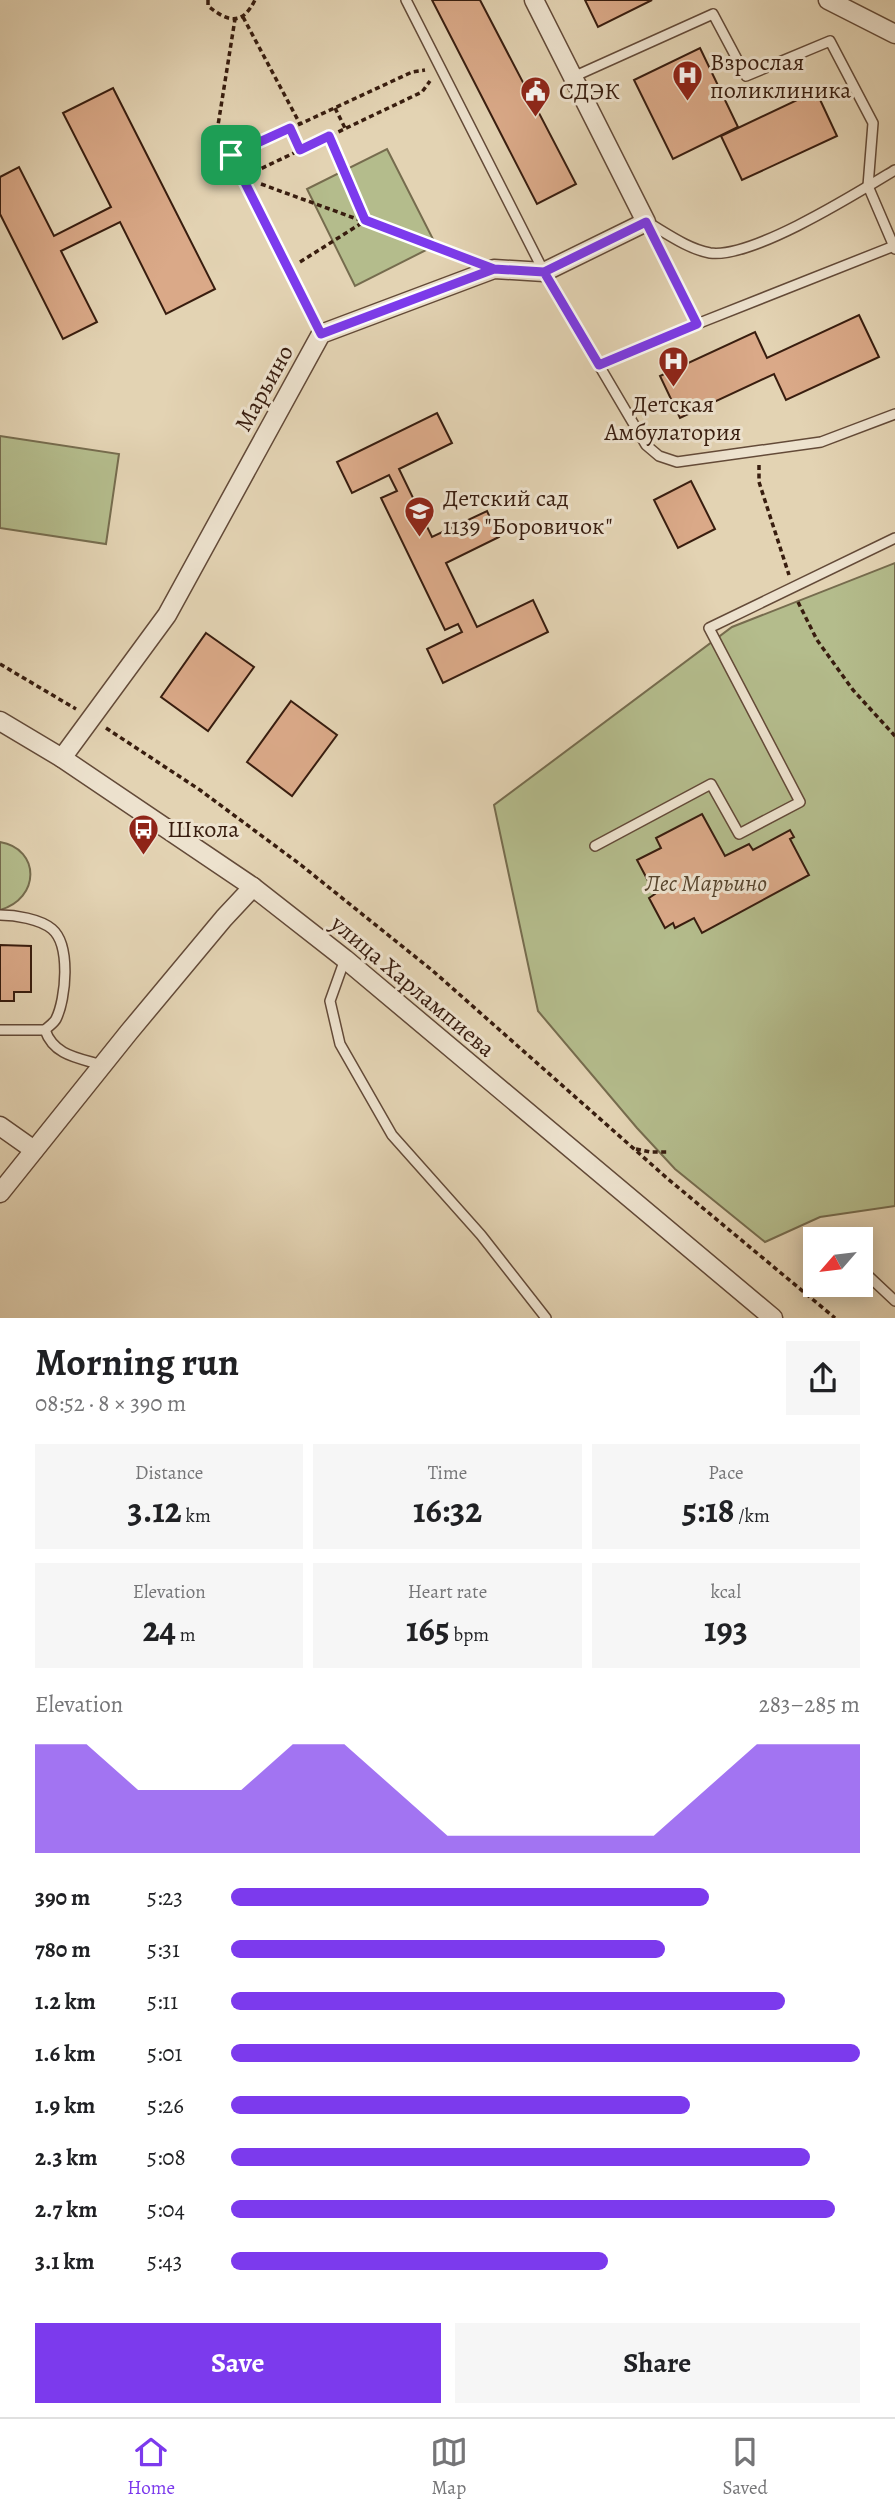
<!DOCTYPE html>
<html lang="en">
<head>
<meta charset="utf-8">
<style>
  :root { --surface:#fff; --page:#f6f6f6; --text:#202124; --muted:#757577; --line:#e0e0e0; --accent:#7c3aed }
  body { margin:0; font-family:Alegreya,serif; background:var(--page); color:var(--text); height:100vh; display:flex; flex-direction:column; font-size:26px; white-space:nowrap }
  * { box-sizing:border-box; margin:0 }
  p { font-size:23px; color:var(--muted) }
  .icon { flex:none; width:38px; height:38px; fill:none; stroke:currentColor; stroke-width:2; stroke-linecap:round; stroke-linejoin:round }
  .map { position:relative; height:1318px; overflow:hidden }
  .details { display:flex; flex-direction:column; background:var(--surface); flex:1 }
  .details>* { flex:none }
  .needle { width:46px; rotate:242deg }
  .tools { position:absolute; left:803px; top:1227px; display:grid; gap:14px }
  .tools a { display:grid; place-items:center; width:70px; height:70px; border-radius:0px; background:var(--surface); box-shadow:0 4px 18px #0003; font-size:35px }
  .pin { position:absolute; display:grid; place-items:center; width:60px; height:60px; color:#fff; margin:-30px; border-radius:14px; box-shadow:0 4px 10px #0006 }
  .round { display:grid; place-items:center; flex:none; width:74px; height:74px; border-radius:0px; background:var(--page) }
  .summary { display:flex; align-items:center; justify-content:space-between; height:119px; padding:0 35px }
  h1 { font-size:38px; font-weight:700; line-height:52px }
  .figures { display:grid; grid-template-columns:repeat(3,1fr); gap:10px; height:119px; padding:7px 35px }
  .figures div { display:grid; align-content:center; border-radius:0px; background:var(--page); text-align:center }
  .figures b { font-size:35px; font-weight:700 }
  .figures small { font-size:19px; font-weight:400 }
  .figures p { font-size:19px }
  .chart { height:196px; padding:14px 35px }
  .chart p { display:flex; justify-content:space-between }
  .chart svg { width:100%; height:126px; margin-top:7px; fill:var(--accent); opacity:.7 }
  .button { display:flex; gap:14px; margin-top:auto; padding:14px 35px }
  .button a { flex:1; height:80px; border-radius:0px; background:var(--accent); color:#fff; font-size:28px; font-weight:700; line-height:80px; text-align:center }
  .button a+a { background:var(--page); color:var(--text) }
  ul { padding:0 35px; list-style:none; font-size:23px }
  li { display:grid; grid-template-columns:112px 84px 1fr; align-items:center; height:52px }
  li i { height:18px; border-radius:9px; background:var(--accent) }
  .tabs { display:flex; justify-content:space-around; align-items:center; height:98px; border-top:2px solid var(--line); background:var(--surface); font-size:19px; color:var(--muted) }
  .tabs a { display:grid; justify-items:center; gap:4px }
  .tabs .selected { color:var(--accent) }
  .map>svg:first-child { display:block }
  .green { fill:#b4bc8c; stroke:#766c4e; stroke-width:2 }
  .building { fill:#daa988; stroke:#381d0f; stroke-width:2 }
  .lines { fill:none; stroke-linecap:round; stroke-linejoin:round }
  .service-casing { stroke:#634a38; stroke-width:12 }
  .minor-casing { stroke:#634a38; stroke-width:21 }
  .path { stroke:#381d0f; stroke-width:3.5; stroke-dasharray:5 3.5; stroke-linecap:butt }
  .service { stroke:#ede2ce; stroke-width:9 }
  .minor { stroke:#ede2ce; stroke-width:18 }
  .route-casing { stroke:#fff; stroke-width:14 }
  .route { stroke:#7c3aed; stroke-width:9 }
  .labels { text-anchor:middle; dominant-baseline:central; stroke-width:6; stroke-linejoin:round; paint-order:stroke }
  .poi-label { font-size:24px; fill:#381d0f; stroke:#ede2ce; text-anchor:start }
  .street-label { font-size:24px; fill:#381d0f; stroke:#ede2ce }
  .park-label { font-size:24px; font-style:italic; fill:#57452e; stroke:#ede2ce }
</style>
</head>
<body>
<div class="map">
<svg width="895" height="1318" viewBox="0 0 895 1318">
  <rect width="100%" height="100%" fill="#e3d3b3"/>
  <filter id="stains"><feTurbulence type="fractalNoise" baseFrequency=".00286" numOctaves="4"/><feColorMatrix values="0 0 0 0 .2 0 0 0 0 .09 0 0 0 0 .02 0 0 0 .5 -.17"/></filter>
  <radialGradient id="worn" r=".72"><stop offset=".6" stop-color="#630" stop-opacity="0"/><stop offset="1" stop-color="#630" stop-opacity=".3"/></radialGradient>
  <g class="green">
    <path d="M387,149L436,245L355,286L307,189Z"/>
    <path d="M0,436L119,454L106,544L0,528Z"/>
    <path d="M895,563V1206L820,1217L765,1242L675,1169L637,1128L538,1011L494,805L732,627Z"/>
    <path d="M0,842C41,849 40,899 0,910Z"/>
  </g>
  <g class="building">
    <path d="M432,0H480L576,184L537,204Z"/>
    <path d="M585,0H652L598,27Z"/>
    <path d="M700,48L738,127L673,159L634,80Z"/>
    <path d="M113,88L215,289L166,314L120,222L61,251L97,322L63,339L0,214V177L19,167L54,236L111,207L63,113Z"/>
    <path d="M816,91L837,136L742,180L721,136Z"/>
    <path d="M859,315L879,357L786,400L774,374L680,418L660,376L755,332L767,358Z"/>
    <path d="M437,413L452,443L399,469L432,537L487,511L499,537L446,563L477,627L533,600L548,632L443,683L427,649L462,632L458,624L445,630L381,498L397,491L389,475L352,493L337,462Z"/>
    <path d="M691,481L715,529L678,548L654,500Z"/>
    <path d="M206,633L254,667L208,731L161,697Z"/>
    <path d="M291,701L337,735L292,796L247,762Z"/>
    <path d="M702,814L725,856L749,844L753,850L790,830L794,837L790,839L809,875L702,933L694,918L675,928L673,923L665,928L649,898L655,894L637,860L661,848L656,838Z"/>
    <path d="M0,945L31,946V992H14V1001H0Z"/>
  </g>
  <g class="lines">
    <defs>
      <g id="service">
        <path d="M406,0L544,272L646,445L659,456L677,462L821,442L895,414"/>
        <path d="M573,77L713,14L746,76L830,41L873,123L868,186L895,249"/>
        <path d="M231,155L321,334"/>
        <path d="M646,222L697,324L894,246"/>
        <path d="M647,222C666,233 688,249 710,253C752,259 857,193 895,170"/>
        <path d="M599,365L697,324"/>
        <path d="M595,846L711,784L739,834L800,802L709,628L895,538"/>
        <path d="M0,915C15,915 40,919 52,929C71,945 66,999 56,1019C54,1023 49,1026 45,1030"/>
        <path d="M345,959L330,1001L340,1044L392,1135L481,1235L546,1318"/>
        <path d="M0,1030H45C54,1056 79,1058 102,1065"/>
        <path d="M861,1269L895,1301"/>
      </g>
      <g id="minor">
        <path d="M828,0L895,34"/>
        <path d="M0,721L62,758L253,887L345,959L773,1318"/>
        <path d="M62,758L167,615L321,334L494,269L544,272L646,222L534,0"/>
        <path d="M0,1126L34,1150"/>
        <path d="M0,1193L129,1032L224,918L253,887"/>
      </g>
    </defs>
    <use href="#service" class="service-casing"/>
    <use href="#minor" class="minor-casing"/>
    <g class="path">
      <path d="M208,0V6C228,22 242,26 255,0"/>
      <path d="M243,17L300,124"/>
      <path d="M335,108L345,128"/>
      <path d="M290,128L301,150"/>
      <path d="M219,146L215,144L235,19"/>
      <path d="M244,150L412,72L425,70"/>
      <path d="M254,172L422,92L430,81"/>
      <path d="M261,184L464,258"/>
      <path d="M300,262L365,221L329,136"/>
      <path d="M759,465V482L789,575"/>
      <path d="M798,602L817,640L853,690L895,736"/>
      <path d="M0,664L76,709"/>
      <path d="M106,728L200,790L301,865L433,971L668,1179L835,1318"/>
      <path d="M636,1149L650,1152H669"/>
    </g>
    <use href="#service" class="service"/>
    <use href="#minor" class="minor"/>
  </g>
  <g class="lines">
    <defs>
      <path id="route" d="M231,155L321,334L494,269L544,272L646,222L697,324L599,365L544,272L494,269L365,220L329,136L300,150L290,128L231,155"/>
    </defs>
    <use href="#route" class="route-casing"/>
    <use href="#route" class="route"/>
  </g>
  <defs>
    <symbol id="hospital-pin" viewBox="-11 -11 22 30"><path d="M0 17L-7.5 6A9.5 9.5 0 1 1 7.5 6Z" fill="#8f2418" stroke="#ede2ce"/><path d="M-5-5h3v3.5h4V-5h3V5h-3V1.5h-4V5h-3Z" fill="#fff"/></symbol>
    <symbol id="civic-pin" viewBox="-11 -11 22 30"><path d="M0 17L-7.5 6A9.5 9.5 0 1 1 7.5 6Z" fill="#8f2418" stroke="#ede2ce"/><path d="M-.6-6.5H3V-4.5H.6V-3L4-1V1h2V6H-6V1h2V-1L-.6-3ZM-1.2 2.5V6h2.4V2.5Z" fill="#fff"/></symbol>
    <symbol id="school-pin" viewBox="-11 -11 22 30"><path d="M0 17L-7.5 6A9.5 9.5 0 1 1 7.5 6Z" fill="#8f2418" stroke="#ede2ce"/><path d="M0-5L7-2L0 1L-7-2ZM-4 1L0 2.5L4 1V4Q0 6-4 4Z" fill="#fff"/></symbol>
    <symbol id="bus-pin" viewBox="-11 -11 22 30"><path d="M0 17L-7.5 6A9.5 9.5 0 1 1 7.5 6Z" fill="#8f2418" stroke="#ede2ce"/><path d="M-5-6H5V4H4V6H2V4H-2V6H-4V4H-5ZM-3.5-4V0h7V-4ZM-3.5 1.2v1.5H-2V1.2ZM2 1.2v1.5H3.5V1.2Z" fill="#fff"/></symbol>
  </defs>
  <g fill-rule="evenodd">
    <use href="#hospital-pin" x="670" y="58" width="35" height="47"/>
    <use href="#civic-pin" x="518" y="74" width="35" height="47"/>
    <use href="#hospital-pin" x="656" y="344" width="35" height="47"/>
    <use href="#school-pin" x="402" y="494" width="35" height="47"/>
    <use href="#bus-pin" x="126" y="812" width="35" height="47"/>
  </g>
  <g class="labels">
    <g class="poi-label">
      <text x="710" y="62">Взрослая<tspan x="710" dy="28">поликлиника</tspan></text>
      <text x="559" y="91">СДЭК</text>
      <text x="673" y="404" text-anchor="middle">Детская<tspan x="673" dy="28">Амбулатория</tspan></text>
      <text x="443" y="498">Детский сад<tspan x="443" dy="28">1139 "Боровичок"</tspan></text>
      <text x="167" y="829">Школа</text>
    </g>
    <g class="street-label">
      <text transform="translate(264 388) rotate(-61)">Марьино</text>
      <text transform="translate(413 986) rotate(40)">улица Харлампиева</text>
    </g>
    <g class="park-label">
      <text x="706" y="883">Лес Марьино</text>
    </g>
  </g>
  <rect width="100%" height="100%" filter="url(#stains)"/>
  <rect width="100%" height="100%" fill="url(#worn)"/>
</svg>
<div class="tools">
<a><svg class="needle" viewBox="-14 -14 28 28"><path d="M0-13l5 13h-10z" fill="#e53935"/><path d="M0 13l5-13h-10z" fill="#757577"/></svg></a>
</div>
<div class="pin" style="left:231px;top:155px;background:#1e9e55"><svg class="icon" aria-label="arrive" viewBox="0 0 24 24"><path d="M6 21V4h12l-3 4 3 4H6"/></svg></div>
</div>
<section class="details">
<div class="summary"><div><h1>Morning run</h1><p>08:52 · 8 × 390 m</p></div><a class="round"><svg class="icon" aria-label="share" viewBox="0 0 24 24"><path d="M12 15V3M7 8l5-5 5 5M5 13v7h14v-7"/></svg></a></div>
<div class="figures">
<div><p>Distance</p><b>3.12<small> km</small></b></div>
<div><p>Time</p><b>16:32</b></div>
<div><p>Pace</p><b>5:18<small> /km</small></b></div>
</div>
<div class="figures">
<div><p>Elevation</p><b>24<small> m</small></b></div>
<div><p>Heart rate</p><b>165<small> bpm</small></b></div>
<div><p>kcal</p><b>193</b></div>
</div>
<div class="chart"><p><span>Elevation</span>283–285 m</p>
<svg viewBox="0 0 160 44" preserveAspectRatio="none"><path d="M0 44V6L10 6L20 22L30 22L40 22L50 6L60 6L70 22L80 38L90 38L100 38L110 38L120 38L130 22L140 6L150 6L160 6V44z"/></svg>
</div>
<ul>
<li><b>390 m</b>5:23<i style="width:76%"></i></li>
<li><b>780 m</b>5:31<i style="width:69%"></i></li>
<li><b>1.2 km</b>5:11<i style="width:88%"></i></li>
<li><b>1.6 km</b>5:01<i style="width:100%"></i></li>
<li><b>1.9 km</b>5:26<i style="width:73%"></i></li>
<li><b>2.3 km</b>5:08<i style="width:92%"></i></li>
<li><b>2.7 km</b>5:04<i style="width:96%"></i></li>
<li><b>3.1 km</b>5:43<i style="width:60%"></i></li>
</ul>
<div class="button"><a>Save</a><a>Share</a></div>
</section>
<nav class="tabs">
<a class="selected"><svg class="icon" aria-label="home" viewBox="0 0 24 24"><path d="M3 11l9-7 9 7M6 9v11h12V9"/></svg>Home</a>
<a><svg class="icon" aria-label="map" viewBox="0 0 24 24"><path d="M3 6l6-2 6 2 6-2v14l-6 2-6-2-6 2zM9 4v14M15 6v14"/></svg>Map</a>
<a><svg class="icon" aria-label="saved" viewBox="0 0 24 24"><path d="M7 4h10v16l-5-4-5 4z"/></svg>Saved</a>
</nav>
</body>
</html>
